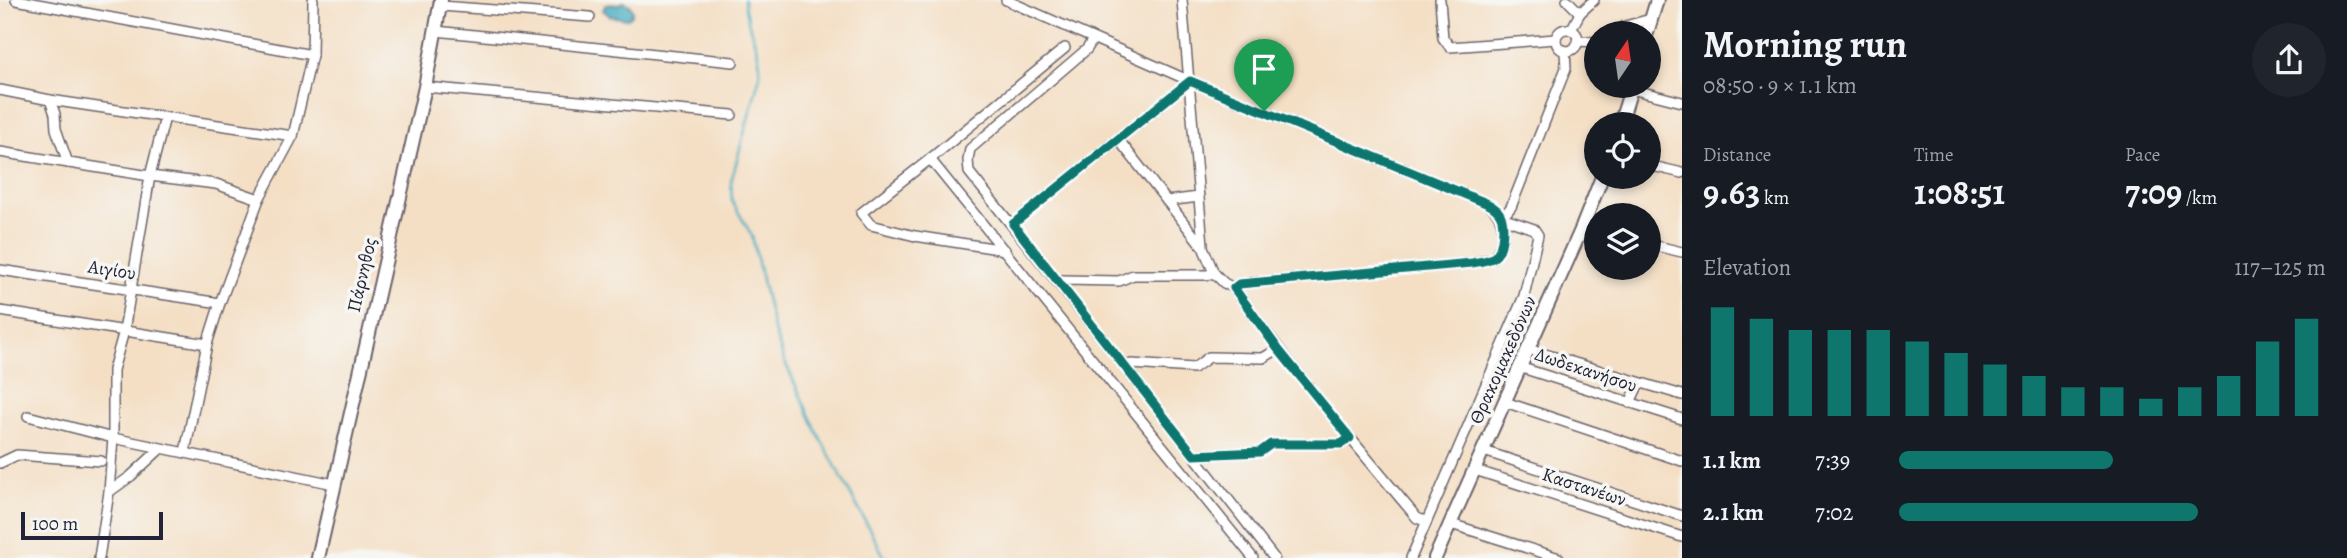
<!DOCTYPE html>
<html lang="en">
<head>
<meta charset="utf-8">
<style>
  :root { --surface:#171b24; --page:#20242c; --text:#f1f3f6; --muted:#9ea1a6; --accent:#0f766e }
  body { margin:0; font-family:Alegreya,serif; background:var(--page); color:var(--text); height:100vh; display:flex; flex-direction:column; font-size:26px; white-space:nowrap }
  * { box-sizing:border-box; margin:0 }
  p { font-size:23px; color:var(--muted) }
  .icon { flex:none; width:38px; height:38px; fill:none; stroke:currentColor; stroke-width:2; stroke-linecap:round; stroke-linejoin:round }
  .map { position:relative; flex:1; overflow:hidden }
  .sheet { display:flex; flex-direction:column; background:var(--surface); width:665px }
  .sheet>* { flex:none }
  .needle { width:46px; rotate:13deg }
  .fabs { position:absolute; left:1584px; top:21px; display:grid; gap:14px }
  .fabs a { display:grid; place-items:center; width:77px; height:77px; border-radius:50%; background:var(--surface); box-shadow:0 4px 10px #0003; font-size:35px }
  .scale { position:absolute; left:21px; bottom:18px; width:142px; box-sizing:border-box; padding-left:7px; border:4px solid #22223b; border-top:0; font-size:19px; line-height:24px; white-space:nowrap; color:#22223b; -webkit-text-stroke:5px #f6f6f2; paint-order:stroke }
  .pin { position:absolute; display:grid; place-items:center; width:60px; height:60px; color:#fff; margin:-72px -30px; border-radius:50% 50% 50% 0; rotate:-45deg; box-shadow:0 0 7px #0007 }
  .pin .icon { rotate:45deg }
  .round { display:grid; place-items:center; flex:none; width:74px; height:74px; border-radius:37px; background:var(--page) }
  .headline { display:flex; align-items:center; justify-content:space-between; height:119px; padding:0 21px }
  h1 { font-size:38px; font-weight:600; line-height:52px }
  .metrics { display:grid; grid-template-columns:repeat(3,1fr); gap:10px; height:119px; padding:7px 21px }
  .metrics div { display:grid; align-content:center }
  .metrics b { font-size:35px; font-weight:600 }
  .metrics small { font-size:19px; font-weight:400 }
  .metrics p { font-size:19px }
  .chart { height:196px; padding:14px 21px }
  .chart p { display:flex; justify-content:space-between }
  .chart svg { width:100%; height:126px; margin-top:7px; stroke:var(--accent); stroke-width:6 }
  ul { padding:0 21px; list-style:none; font-size:23px }
  li { display:grid; grid-template-columns:112px 84px 1fr; align-items:center; height:52px }
  li i { height:18px; border-radius:9px; background:var(--accent) }
  main { display:flex; flex:1; min-height:0 }
  .map>svg:first-child { display:block }
  .water { fill:#40aabf; stroke:#31667d; stroke-width:2 }
  .lines { fill:none; stroke-linecap:round; stroke-linejoin:round }
  .stream { stroke:#40aabf; stroke-width:2.5 }
  .street-casing { stroke:#6c646b; stroke-width:12 }
  .secondary-casing { stroke:#6c646b; stroke-width:16 }
  .street { stroke:#fff; stroke-width:9 }
  .secondary { stroke:#fff; stroke-width:12 }
  .route-casing { stroke:#fff; stroke-width:14 }
  .route { stroke:#0f766e; stroke-width:9 }
  .labels { text-anchor:middle; dominant-baseline:central; stroke-width:7; stroke-linejoin:round; paint-order:stroke }
  .street-label { font-size:19px; fill:#22223b; stroke:#f6f6f2 }
</style>
</head>
<body>
<main>
<div class="map">
<svg width="1682" height="558" viewBox="0 0 1682 558">
  <rect width="100%" height="100%" fill="#f6f6f2"/>
  <filter id="ink" filterUnits="userSpaceOnUse"><feTurbulence type="fractalNoise" baseFrequency=".0143" numOctaves="2"/><feDisplacementMap in="SourceGraphic" scale="14" xChannelSelector="R" yChannelSelector="G"/><feConvolveMatrix kernelMatrix="1 2 1 2 8 2 1 2 1" color-interpolation-filters="sRGB"/></filter>
  <filter id="wash" filterUnits="userSpaceOnUse"><feTurbulence type="fractalNoise" baseFrequency=".00686" numOctaves="4" result="noise"/><feDisplacementMap in="SourceGraphic" scale="28" xChannelSelector="R" yChannelSelector="G"/><feGaussianBlur stdDeviation="1.57" result="paint"/><feColorMatrix in="noise" values="0 0 0 0 0 0 0 0 0 0 0 0 0 0 0 0 0 1.4 0 .05"/><feComposite in="paint" operator="in"/></filter>
  <g filter="url(#wash)">
    <rect width="100%" height="100%" fill="#f4dfc5"/>
    <path class="water" d="M623,2L630,5L633,11L631,16L626,19L610,16L603,10L606,4L617,5Z"/>
    <g class="lines">
      <path class="stream" d="M744,0C745,26 762,49 760,75L731,182L732,201L752,236L773,328L784,360L816,430L885,558"/>
    </g>
  </g>
  <g filter="url(#ink)">
    <g class="lines">
      <defs>
        <g id="street">
          <path d="M16,0L312,55"/>
          <path d="M1006,0L1190,81L1486,203C1506,214 1508,242 1493,258L1472,263L1239,284L1234,288"/>
          <path d="M1182,0L1203,245"/>
          <path d="M1440,0L1443,38L1450,47L1556,39"/>
          <path d="M1567,0L1580,13L1571,30"/>
          <path d="M441,6L590,17"/>
          <path d="M1580,13L1594,0"/>
          <circle cx="1567" cy="40" r="11"/>
          <path d="M436,31L733,62"/>
          <path d="M1613,33L1625,26L1651,19"/>
          <path d="M1093,39L1087,49L970,149L968,160L969,172L1126,368L1274,558"/>
          <path d="M1577,41L1596,42"/>
          <path d="M1065,48L930,159L1253,558"/>
          <path d="M425,87L732,115"/>
          <path d="M1631,89L1682,102"/>
          <path d="M0,90L50,100L293,136"/>
          <path d="M50,100L55,114L56,129L68,163"/>
          <path d="M1118,139L1203,247L1214,273L1224,283L1234,288C1291,368 1354,443 1417,518L1425,521"/>
          <path d="M0,152L150,176L216,184L259,199"/>
          <path d="M930,159L861,213L871,225L915,236L1005,250"/>
          <path d="M1648,165L1682,173"/>
          <path d="M1167,201L1199,197"/>
          <path d="M1013,224L1190,81"/>
          <path d="M1581,230L1596,233"/>
          <path d="M1648,244L1682,252"/>
          <path d="M0,270L220,303"/>
          <path d="M1058,283L1062,280L1119,281L1133,275H1207L1214,273"/>
          <path d="M0,311L207,344"/>
          <path d="M1528,349L1682,395"/>
          <path d="M1519,367L1682,419"/>
          <path d="M1126,368L1131,364L1194,368L1209,357L1263,358L1278,349"/>
          <path d="M1505,402L1682,461"/>
          <path d="M1630,403L1639,383"/>
          <path d="M28,416L113,438L334,484"/>
          <path d="M1484,451L1682,516"/>
          <path d="M185,452L207,344L220,303L259,199L293,136L312,55L313,0"/>
          <path d="M1194,455L1260,452L1271,444H1341L1350,438"/>
          <path d="M0,463L17,455L101,461"/>
          <path d="M1475,470L1682,537"/>
          <path d="M109,492L113,438V370L124,331L150,176L165,117"/>
          <path d="M1451,524L1559,558"/>
          <path d="M99,558L109,492L131,476L160,449"/>
          <path d="M1411,558L1524,296L1538,235L1534,229L1502,218L1511,207L1566,68L1565,51"/>
        </g>
        <g id="secondary">
          <path d="M1647,33L1657,0"/>
          <path d="M1620,124L1632,86"/>
          <path d="M318,558L425,87L441,0"/>
          <path d="M1435,558L1581,230L1602,177"/>
        </g>
      </defs>
      <use href="#street" class="street-casing"/>
      <use href="#secondary" class="secondary-casing"/>
      <use href="#street" class="street"/>
      <use href="#secondary" class="secondary"/>
    </g>
  </g>
  <g class="lines" filter="url(#ink)">
    <defs>
      <path id="route" d="M1190,81L1486,203C1493,206 1500,211 1502,219C1504,229 1503,251 1494,257C1488,261 1478,262 1472,263L1239,284L1234,288L1278,349L1350,438L1341,444H1271L1260,452L1194,455L1013,224Z"/>
    </defs>
    <use href="#route" class="route-casing"/>
    <use href="#route" class="route"/>
  </g>
  <g class="labels">
    <g class="street-label">
      <text transform="translate(112 270) rotate(9)">Αιγίου</text>
      <text transform="translate(362 275) rotate(-77)">Πάρνηθος</text>
      <text transform="translate(1503 360) rotate(-66)">Θρακομακεδόνων</text>
      <text transform="translate(1586 370) rotate(18)">Δωδεκανήσου</text>
      <text transform="translate(1584 487) rotate(18)">Καστανέων</text>
    </g>
  </g>
</svg>
<div class="fabs">
<a><svg class="needle" viewBox="-14 -14 28 28"><path d="M0-13l5 13h-10z" fill="#e53935"/><path d="M0 13l5-13h-10z" fill="#9ea1a6"/></svg></a>
<a><svg class="icon" aria-label="locate" viewBox="0 0 24 24"><circle cx="12" cy="12" r="6"/><path d="M12 2v4M12 18v4M2 12h4M18 12h4"/></svg></a>
<a><svg class="icon" aria-label="layers" viewBox="0 0 24 24"><path d="M12 4l9 5-9 5-9-5zM3 14l9 5 9-5"/></svg></a>
</div>
<div class="scale">100 m</div>
<div class="pin" style="left:1264px;top:111px;background:#1e9e55"><svg class="icon" aria-label="arrive" viewBox="0 0 24 24"><path d="M6 21V4h12l-3 4 3 4H6"/></svg></div>
</div>
<section class="sheet">
<div class="headline"><div><h1>Morning run</h1><p>08:50 · 9 × 1.1 km</p></div><a class="round"><svg class="icon" aria-label="share" viewBox="0 0 24 24"><path d="M12 15V3M7 8l5-5 5 5M5 13v7h14v-7"/></svg></a></div>
<div class="metrics">
<div><p>Distance</p><b>9.63<small> km</small></b></div>
<div><p>Time</p><b>1:08:51</b></div>
<div><p>Pace</p><b>7:09<small> /km</small></b></div>
</div>
<div class="chart"><p><span>Elevation</span>117–125 m</p>
<svg viewBox="0 0 160 44" preserveAspectRatio="none"><path d="M5 44V6M15 44V10M25 44V14M35 44V14M45 44V14M55 44V18M65 44V22M75 44V26M85 44V30M95 44V34M105 44V34M115 44V38M125 44V34M135 44V30M145 44V18M155 44V10"/></svg>
</div>
<ul>
<li><b>1.1 km</b>7:39<i style="width:50%"></i></li>
<li><b>2.1 km</b>7:02<i style="width:70%"></i></li>
</ul>
</section>
</main>
</body>
</html>
